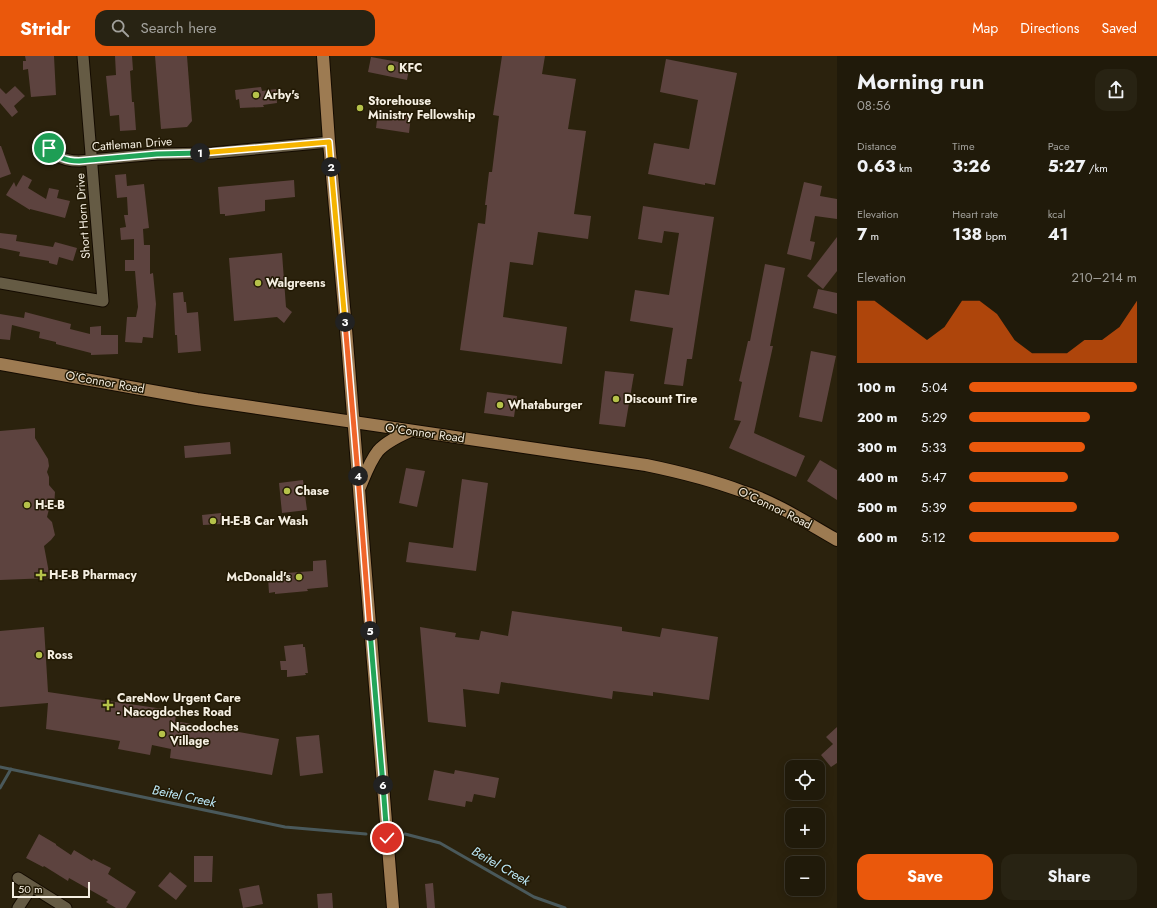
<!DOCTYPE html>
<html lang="en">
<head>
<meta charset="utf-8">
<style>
  :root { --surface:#201a0a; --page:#282313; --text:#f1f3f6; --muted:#a2a19c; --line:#3d382b; --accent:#ea580c }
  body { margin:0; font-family:Jost,sans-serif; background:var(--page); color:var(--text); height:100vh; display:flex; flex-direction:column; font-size:15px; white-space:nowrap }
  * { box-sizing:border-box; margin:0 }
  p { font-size:13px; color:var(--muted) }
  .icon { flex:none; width:22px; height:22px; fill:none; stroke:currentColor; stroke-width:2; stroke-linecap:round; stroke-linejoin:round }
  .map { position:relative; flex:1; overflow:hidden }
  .panel { display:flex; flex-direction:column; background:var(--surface); width:320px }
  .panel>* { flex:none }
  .fabs { position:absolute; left:785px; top:704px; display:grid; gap:8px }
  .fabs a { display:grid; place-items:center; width:40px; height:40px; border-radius:8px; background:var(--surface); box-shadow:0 2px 10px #0003,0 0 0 1px var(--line); font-size:20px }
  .scale { position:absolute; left:12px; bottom:10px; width:78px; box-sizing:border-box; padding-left:4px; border:2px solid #f5efe2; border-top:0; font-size:11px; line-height:14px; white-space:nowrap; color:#f5efe2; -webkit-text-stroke:3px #221904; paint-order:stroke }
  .pin { position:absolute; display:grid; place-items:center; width:34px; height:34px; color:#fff; margin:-17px; border:2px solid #fff; border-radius:50%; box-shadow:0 1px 4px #0007 }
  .km { position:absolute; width:20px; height:20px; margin:-10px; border-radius:50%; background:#222; color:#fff; font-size:11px; line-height:20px; text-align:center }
  .round { display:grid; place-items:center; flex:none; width:42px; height:42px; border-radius:12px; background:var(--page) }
  .headline { display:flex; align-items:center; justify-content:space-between; height:68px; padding:0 20px }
  h1 { font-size:22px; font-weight:700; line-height:30px }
  .metrics { display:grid; grid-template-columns:repeat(3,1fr); gap:6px; height:68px; padding:4px 20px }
  .metrics div { display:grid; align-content:center }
  .metrics b { font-size:17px; font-weight:700 }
  .metrics small { font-size:11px; font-weight:400 }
  .metrics p { font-size:11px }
  .chart { height:112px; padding:8px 20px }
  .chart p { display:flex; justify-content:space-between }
  .chart svg { width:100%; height:72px; margin-top:4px; fill:var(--accent); opacity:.7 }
  .cta { display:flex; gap:8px; margin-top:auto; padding:8px 20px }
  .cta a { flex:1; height:46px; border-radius:12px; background:var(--accent); color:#fff; font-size:16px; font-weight:700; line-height:46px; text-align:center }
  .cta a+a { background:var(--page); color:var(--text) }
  ul { padding:0 20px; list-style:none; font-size:13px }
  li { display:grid; grid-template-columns:64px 48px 1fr; align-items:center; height:30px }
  li i { height:10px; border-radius:5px; background:var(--accent) }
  header { display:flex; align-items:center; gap:24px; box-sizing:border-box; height:56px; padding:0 20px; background:var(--accent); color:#fff }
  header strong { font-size:19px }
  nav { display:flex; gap:22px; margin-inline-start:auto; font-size:14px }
  .search { width:280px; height:36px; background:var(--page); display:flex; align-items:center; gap:10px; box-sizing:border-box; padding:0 14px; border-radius:12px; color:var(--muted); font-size:15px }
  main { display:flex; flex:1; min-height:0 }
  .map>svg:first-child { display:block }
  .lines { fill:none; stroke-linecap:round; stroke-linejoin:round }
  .stream { stroke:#4a595b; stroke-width:3 }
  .building { fill:#5d433f }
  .minor-casing { stroke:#140b00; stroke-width:13 }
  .major-casing { stroke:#140b00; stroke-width:14 }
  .minor { stroke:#655b44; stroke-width:11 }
  .major { stroke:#9d7b52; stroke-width:12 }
  .split-1-casing { stroke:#fff; stroke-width:8 }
  .split-2-casing { stroke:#fff; stroke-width:8 }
  .split-3-casing { stroke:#fff; stroke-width:8 }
  .split-4-casing { stroke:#fff; stroke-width:8 }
  .split-5-casing { stroke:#fff; stroke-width:8 }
  .split-6-casing { stroke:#fff; stroke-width:8 }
  .split-7-casing { stroke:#fff; stroke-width:8 }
  .split-1 { stroke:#22a559; stroke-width:5 }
  .split-2 { stroke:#f5b400; stroke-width:5 }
  .split-3 { stroke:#f5b400; stroke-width:5 }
  .split-4 { stroke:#f0652b; stroke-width:5 }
  .split-5 { stroke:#f0652b; stroke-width:5 }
  .split-6 { stroke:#22a559; stroke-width:5 }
  .split-7 { stroke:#22a559; stroke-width:5 }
  .poi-dot { fill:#b5c24a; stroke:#221904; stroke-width:1.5 }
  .labels { text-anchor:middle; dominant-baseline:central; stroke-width:3; stroke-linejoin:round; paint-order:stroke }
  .poi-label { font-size:12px; font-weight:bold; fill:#f5efe2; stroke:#221904; text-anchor:start }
  .street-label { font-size:12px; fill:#f5efe2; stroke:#221904 }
  .water-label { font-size:13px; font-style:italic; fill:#bce8f7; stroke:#221904 }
</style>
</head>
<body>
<header>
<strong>Stridr</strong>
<div class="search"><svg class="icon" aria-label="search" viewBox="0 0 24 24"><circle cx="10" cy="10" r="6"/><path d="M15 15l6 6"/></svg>Search here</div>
<nav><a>Map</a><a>Directions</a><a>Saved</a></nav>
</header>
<main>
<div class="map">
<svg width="837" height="852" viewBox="0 0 837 852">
  <rect width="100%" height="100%" fill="#2b220d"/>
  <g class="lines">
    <g class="stream">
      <path d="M0,711L285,771L366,778"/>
      <path d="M0,732L11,713"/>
      <path d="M405,778L440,787L534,841L565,852"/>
    </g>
  </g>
  <g class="building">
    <path d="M25,0H54L56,39L31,41L28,13L23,14V5H26Z"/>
    <path d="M115,0H132L133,14L130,15L132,46H134L136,74L120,75L119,59L110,60L106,20L116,19Z"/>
    <path d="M155,0H187L192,65L187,71L161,73Z"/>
    <path d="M502,0H545L542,18L576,23L568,73L586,75L574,158L591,160L588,183L538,176L533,209L510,206L503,261L567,271L562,308L460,294L478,167L485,168L487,149H485L489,116H492L499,60L493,59Z"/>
    <path d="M371,1L410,8L407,24L368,16Z"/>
    <path d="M666,3L737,17L715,129L705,127V129L648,118L654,87L689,93L698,44L660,36Z"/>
    <path d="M15,30L25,40L14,50L18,56L12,61L0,47V32L6,38Z"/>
    <path d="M261,31L262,35L276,33L277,47L263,49L264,51L240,52L239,43L236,44L235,34Z"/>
    <path d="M378,56L411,60L409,77L376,72Z"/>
    <path d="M0,90H1L11,118L0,122Z"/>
    <path d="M126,118L127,130L144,128L149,172L143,173L144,189H150V218L153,217L156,248L153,282L143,281L142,287L125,286L127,261H136L138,251L135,215H125V204H134V183L121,184L120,172L126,171L124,159H128L127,141L117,142L115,119Z"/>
    <path d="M23,119L32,124L28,132L46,143L49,132L59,134L57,142L70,145L65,162L30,153V154L6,139L14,126L16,131Z"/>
    <path d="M294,124L295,141L265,144V155L225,160V158H220L218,131Z"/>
    <path d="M804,126L822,130L820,140L837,143V163L815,160L810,185L815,186L811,204L787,198Z"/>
    <path d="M643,150L714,161L692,303H687L683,330L664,328L673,272L630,265L635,234L669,239L679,177L664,175L662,187L638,183Z"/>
    <path d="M0,177L17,179L16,185L53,191L55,186L77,192L73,205L59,201L57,209L49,207V205L19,200L20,196L0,192Z"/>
    <path d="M837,181V215L823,233L807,220Z"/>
    <path d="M282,197L286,251L292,256L284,267L277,261L234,265L229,202Z"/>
    <path d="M765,208L785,212L770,290H773L754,377L805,400L796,421L729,392L741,365L734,364L742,326L739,325L748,285H750Z"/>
    <path d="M818,233L837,237V258L813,252Z"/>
    <path d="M183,236L184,246H186L187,257L198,256L201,295L178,297L177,279H175L173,237Z"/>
    <path d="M25,256L71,268L70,273L90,278V271L101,270V279H118V298L91,299V297L56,288V286L39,282L40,276L12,269L10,284L0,283V258L24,262Z"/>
    <path d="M811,295L836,300L822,366L799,361Z"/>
    <path d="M605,315L634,318L625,371L599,368Z"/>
    <path d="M487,336L517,340L514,361L484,357Z"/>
    <path d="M35,372V382L48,403L49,410L47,416L49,421V429L55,436L54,451L49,453L47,461L52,466L55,479L51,484L44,490L50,522L0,524V375Z"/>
    <path d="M230,386L231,398L185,402L184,390Z"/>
    <path d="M820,404L837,414V444L807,425Z"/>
    <path d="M406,412L425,415L417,451L399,447Z"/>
    <path d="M462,423L488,427L476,515L406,506L409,486L453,492Z"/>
    <path d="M303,424L307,454L282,457L279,427Z"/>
    <path d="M221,457L222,468L203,469L202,459Z"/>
    <path d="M326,504L328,531L307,533L308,535L275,538V536L269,537L268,521L273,520V518L313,515V505Z"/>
    <path d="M512,555L622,571V575L660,581L662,572L718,581L709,644L653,636V640L613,635L612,643L501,626L499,638L463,633L466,671L428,666L420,571L456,577L455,581L479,584L481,575L508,580Z"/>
    <path d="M44,571L48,636L177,655L175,665L279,683L272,719L170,702L171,693L152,689L150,699L118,693L120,685L46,673L48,647L0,651V575Z"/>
    <path d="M303,588V591H305L308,617H305L306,619L287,621V614H281L280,605H286L284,590Z"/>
    <path d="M837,671V707L831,711L821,699L833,688L826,681Z"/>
    <path d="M319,679L323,717L300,720L296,681Z"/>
    <path d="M434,714L454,718L455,714L499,722L495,742L474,738L472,746L466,745L465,751L428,744Z"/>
    <path d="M39,778L56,788V789L71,799L74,794L92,805L93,803L111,812L108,818L136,836L126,852H116L106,846L108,844L69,822L68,825L44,810L43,811L26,802Z"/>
    <path d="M194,800H213L212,826H194Z"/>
    <path d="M170,816L187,830L176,844L158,830Z"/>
    <path d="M433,827L435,852H427L425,828Z"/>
    <path d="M259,829L263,848L243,852L239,833Z"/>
    <path d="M332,837L333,852H318L317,838Z"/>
  </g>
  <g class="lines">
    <defs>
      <g id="minor">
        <path d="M44,82C53,99 60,105 79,105L157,98L212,97L329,86"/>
        <path d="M0,227L103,245L83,0"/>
        <path d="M18,822L66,852"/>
        <path d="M18,852L31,832"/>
      </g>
      <g id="major">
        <path d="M323,0L329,86L346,273L393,852"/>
        <path d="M0,308L197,343L646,409C680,416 712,424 744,436C777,447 807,467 837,484"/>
        <path d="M360,431C365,419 370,405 378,395C386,386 399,380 410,375"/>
      </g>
    </defs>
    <use href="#minor" class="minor-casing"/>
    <use href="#major" class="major-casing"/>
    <use href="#minor" class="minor"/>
    <use href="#major" class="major"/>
  </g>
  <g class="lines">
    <defs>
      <path id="split-1" d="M49,92C58,102 66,105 79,105L157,98L200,97"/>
      <path id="split-2" d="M200,97L329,86L331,111"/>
      <path id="split-3" d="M331,111L345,266"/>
      <path id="split-4" d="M345,266L358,420"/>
      <path id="split-5" d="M358,420L370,575"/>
      <path id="split-6" d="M370,575L383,729"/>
      <path id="split-7" d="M383,729L387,782"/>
    </defs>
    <use href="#split-1" class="split-1-casing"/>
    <use href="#split-2" class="split-2-casing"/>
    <use href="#split-3" class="split-3-casing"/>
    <use href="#split-4" class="split-4-casing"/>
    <use href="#split-5" class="split-5-casing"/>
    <use href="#split-6" class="split-6-casing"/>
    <use href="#split-7" class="split-7-casing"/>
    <use href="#split-1" class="split-1"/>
    <use href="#split-2" class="split-2"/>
    <use href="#split-3" class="split-3"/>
    <use href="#split-4" class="split-4"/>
    <use href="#split-5" class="split-5"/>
    <use href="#split-6" class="split-6"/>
    <use href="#split-7" class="split-7"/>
  </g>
  <g class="poi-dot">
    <circle cx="391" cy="12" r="4"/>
    <circle cx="256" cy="39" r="4"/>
    <circle cx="360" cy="52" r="4"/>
    <circle cx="258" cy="227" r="4"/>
    <circle cx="616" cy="343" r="4"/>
    <circle cx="500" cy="349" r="4"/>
    <circle cx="287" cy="435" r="4"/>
    <circle cx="27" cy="449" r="4"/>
    <circle cx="213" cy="465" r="4"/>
    <path d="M39 513h4v4h4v4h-4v4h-4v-4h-4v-4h4z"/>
    <circle cx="299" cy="521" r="4"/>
    <circle cx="39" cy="599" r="4"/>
    <path d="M106 643h4v4h4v4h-4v4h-4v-4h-4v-4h4z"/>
    <circle cx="162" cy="678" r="4"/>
  </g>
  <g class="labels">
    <g class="poi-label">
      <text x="399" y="12">KFC</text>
      <text x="264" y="39">Arby's</text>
      <text x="368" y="45">Storehouse<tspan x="368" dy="14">Ministry Fellowship</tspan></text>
      <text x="266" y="227">Walgreens</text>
      <text x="624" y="343">Discount Tire</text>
      <text x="508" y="349">Whataburger</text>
      <text x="295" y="435">Chase</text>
      <text x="35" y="449">H-E-B</text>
      <text x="221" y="465">H-E-B Car Wash</text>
      <text x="49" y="519">H-E-B Pharmacy</text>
      <text x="291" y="521" text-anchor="end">McDonald's</text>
      <text x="47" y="599">Ross</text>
      <text x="117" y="642">CareNow Urgent Care<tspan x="117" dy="14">- Nacogdoches Road</tspan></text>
      <text x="170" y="671">Nacodoches<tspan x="170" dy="14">Village</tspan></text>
    </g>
    <g class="street-label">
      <text transform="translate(132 88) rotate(-4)">Cattleman Drive</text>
      <text transform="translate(83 160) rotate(-94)">Short Horn Drive</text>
      <text transform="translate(105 326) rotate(10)">O'Connor Road</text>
      <text transform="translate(425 377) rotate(8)">O'Connor Road</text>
      <text transform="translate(775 452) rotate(26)">O'Connor Road</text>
    </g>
    <g class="water-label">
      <text transform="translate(184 740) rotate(12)">Beitel Creek</text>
      <text transform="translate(501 810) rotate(30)">Beitel Creek</text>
    </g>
  </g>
</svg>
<div class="fabs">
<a><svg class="icon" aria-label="locate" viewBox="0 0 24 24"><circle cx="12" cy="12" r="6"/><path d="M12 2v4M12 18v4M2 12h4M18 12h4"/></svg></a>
<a>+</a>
<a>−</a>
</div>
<div class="scale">50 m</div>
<div class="pin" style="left:49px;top:92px;background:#1e9e55"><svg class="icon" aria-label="arrive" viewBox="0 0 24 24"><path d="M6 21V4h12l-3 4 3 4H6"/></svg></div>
<div class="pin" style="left:387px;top:782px;background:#d93025"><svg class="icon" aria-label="check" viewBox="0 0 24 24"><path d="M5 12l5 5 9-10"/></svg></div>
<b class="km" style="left:200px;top:97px">1</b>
<b class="km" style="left:331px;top:111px">2</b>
<b class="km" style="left:345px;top:266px">3</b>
<b class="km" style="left:358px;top:420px">4</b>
<b class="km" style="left:370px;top:575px">5</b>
<b class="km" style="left:383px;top:729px">6</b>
</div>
<section class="panel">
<div class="headline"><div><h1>Morning run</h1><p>08:56</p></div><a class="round"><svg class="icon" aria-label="share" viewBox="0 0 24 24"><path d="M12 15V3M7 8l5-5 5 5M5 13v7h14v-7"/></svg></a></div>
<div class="metrics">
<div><p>Distance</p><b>0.63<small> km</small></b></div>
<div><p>Time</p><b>3:26</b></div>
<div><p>Pace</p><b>5:27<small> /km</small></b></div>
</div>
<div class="metrics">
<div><p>Elevation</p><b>7<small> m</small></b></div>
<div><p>Heart rate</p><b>138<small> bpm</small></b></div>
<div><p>kcal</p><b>41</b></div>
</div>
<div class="chart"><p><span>Elevation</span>210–214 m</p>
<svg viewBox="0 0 160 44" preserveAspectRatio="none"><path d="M0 44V6L10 6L20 14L30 22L40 30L50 22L60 6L70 6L80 14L90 30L100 38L110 38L120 38L130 30L140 30L150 22L160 6V44z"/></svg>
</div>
<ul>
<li><b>100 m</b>5:04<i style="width:100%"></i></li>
<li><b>200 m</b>5:29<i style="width:72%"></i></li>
<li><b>300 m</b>5:33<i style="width:69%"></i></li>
<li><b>400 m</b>5:47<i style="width:59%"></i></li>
<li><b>500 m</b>5:39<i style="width:64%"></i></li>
<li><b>600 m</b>5:12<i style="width:89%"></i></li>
</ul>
<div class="cta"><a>Save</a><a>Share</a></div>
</section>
</main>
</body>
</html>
